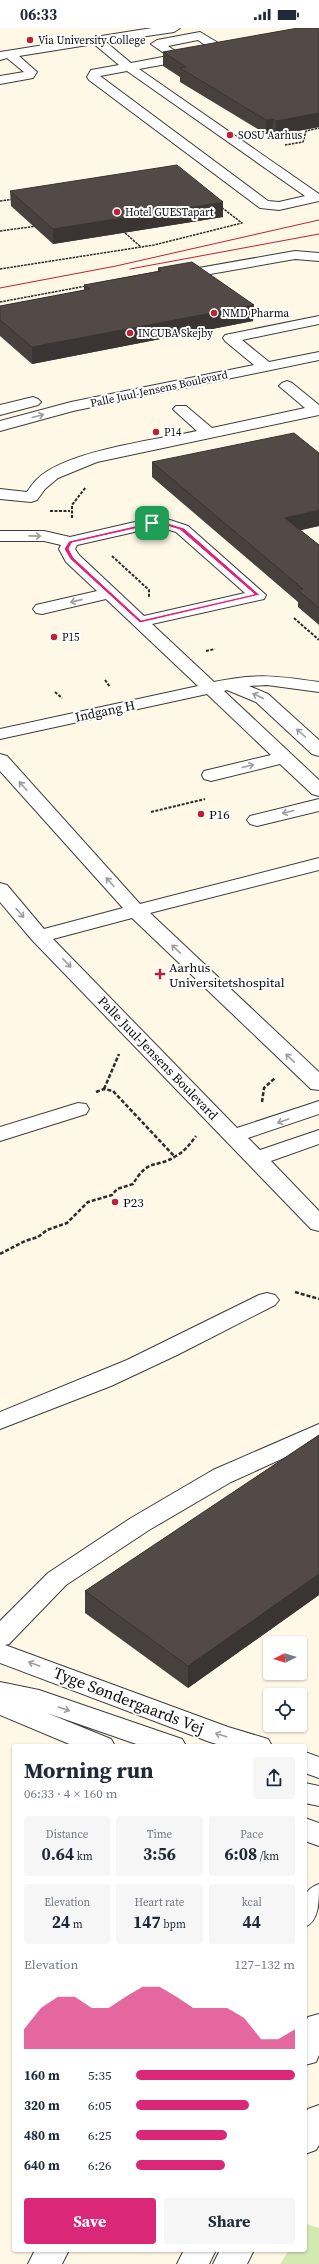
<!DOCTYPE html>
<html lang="en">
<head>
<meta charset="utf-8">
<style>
  :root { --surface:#fff; --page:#f6f6f7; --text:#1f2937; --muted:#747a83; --accent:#db2777 }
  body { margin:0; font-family:"Source Serif 4",serif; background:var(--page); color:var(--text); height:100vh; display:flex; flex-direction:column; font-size:15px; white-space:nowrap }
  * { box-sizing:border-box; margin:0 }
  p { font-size:13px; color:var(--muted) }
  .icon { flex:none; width:22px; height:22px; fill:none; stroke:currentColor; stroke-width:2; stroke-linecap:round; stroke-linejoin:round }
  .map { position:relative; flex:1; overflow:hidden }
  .details { position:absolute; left:12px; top:1716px; width:295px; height:508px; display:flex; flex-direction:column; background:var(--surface); border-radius:4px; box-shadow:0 1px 3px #0004 }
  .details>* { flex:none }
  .needle { width:26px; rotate:265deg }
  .buttons { position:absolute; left:263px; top:1608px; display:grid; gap:8px }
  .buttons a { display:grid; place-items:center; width:44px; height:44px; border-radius:4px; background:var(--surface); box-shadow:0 1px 3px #0004; font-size:20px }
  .pin { position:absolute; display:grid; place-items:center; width:34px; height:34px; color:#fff; margin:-17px; border-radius:8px; box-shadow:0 2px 6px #0006 }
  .round { display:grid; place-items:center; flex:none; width:42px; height:42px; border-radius:4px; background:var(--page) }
  .overview { display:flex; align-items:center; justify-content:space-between; height:68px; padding:0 12px }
  h1 { font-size:22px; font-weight:700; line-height:30px }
  .stats { display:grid; grid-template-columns:repeat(3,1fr); gap:6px; height:68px; padding:4px 12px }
  .stats div { display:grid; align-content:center; border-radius:4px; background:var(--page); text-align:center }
  .stats b { font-size:17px; font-weight:700 }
  .stats small { font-size:11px; font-weight:400 }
  .stats p { font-size:11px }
  .chart { height:112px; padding:8px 12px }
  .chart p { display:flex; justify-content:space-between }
  .chart svg { width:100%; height:72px; margin-top:4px; fill:var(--accent); opacity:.7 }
  .action { display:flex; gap:8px; margin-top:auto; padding:8px 12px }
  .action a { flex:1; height:46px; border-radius:4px; background:var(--accent); color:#fff; font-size:16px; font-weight:700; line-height:46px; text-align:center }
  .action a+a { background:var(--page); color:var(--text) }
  ul { padding:0 12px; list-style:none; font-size:13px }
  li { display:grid; grid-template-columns:64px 48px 1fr; align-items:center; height:30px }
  li i { height:10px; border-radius:5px; background:var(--accent) }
  .status { display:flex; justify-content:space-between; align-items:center; height:28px; padding:0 20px; background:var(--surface); direction:ltr }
  .status svg { height:11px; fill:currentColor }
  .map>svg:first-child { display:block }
  .green { fill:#d4e9b2 }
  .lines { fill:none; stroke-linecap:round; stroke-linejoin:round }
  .minor-casing { stroke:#3d3d3d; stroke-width:2 }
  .path-far2 { stroke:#2c2c2c; stroke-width:1.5; stroke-dasharray:2.5 1; stroke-linecap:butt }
  .path-far1 { stroke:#2c2c2c; stroke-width:2; stroke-dasharray:3 1.5; stroke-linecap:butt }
  .path { stroke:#2c2c2c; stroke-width:2.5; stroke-dasharray:4 2; stroke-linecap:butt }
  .minor { fill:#fff; fill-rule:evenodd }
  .tram { stroke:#bb2239; stroke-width:1 }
  .wall { fill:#47403d }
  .shaded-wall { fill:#3a3432 }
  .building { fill:#534a47; stroke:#3a3432 }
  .oneway { stroke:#9d9d9d }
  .route { fill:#db2777; stroke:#fff; fill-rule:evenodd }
  .poi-dot { fill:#bb2239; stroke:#fff; stroke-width:1.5 }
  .labels { text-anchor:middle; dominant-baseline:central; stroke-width:4; stroke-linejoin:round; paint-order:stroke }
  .far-poi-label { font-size:11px; fill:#0a0a0a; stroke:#fff; text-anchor:start }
  .far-street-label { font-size:11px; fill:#0a0a0a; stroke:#fff }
  .street-label { font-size:13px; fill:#0a0a0a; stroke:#fff }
  .poi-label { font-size:13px; fill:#0a0a0a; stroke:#fff; text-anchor:start }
  .near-street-label { font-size:16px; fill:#0a0a0a; stroke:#fff }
</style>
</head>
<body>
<div class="status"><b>06:33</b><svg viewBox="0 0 49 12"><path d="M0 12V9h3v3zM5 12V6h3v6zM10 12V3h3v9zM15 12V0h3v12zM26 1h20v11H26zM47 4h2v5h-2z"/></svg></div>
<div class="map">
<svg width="319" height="2236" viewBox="0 0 319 2236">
  <rect width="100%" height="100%" fill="#fff8e7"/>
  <path class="green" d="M306,2196L319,2200V2236H280L289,2222H305Z"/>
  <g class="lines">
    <defs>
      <g id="minor">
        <path d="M152,0H180L174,4L106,14L131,35L168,28L151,16L157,12L200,4L220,16L222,19L216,27L190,30L188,27L190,24L209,20L198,12L168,18L185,30L183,33L139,41L319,166V173L279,182L260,180L89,52L87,49L91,42L119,37L94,16L19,28L37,44L33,50L0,56V48L24,44L7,30L0,32V24ZM127,43L305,168L279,174L268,173L100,48Z"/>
        <path d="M295,223L319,225V233L295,231L176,252L169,248L176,244Z"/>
        <path d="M319,288V296L242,312L269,334L319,324V332L73,383L0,403V393L71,374L254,337L225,313L223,310L225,307Z"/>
        <path d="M287,353L292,355L319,377V387L97,434L58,450L45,461L37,472L31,474L0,471V461L27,464C32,456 38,449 46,444C81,421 155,412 197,403L176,384L173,381L176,378H186L212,400L305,380L279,358L282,355Z"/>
        <path d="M33,369L38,371L41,374L38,377L0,387V377Z"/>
        <path d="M152,490H164L188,498L266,567L264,571L152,596L214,654C256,645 277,648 319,654V664L267,657L249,658L268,666L319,712V728L312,726L256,674L227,662L224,663L319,752V768L312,766L280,736L211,753L204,751L202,747L204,743L271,727L207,666L0,711V701L198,658L106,571L42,586L36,585L33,581L36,577L97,563L66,534L59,521L61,517L44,513H0V503H44L70,509ZM152,500H163L176,504L245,565L144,588L79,527L75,521L77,517Z"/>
        <path d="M0,726L7,728L140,876L319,830V842L150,885L319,1044V1062L311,1061L132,890L53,911L237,1100L319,1073V1086L248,1110L260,1122L319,1102V1116L271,1133L319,1183V1203L311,1201L32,912L0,874V855L7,857L44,901L123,880L0,743Z"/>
        <path d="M319,771V783L257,798L250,796L247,792L250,788Z"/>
        <path d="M78,1075L86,1076L89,1081L86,1086L0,1113V1099Z"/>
        <path d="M267,1265L275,1267L279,1272L275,1277L177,1327L111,1358L0,1401V1384L127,1332L259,1267Z"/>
        <path d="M319,1396V1414L231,1454L149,1502L66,1557L9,1616L5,1617L228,1699L268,1711L272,1718H223L210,1714L0,1635V1593L48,1545L131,1490L213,1442Z"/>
        <path d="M0,1654L39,1662L182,1711L186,1718H142L47,1685L111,1711L115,1718H74L0,1687Z"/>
        <path d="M305,1724L319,1729V1750L305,1745Z"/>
        <path d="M305,1755L319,1758V1778L305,1775Z"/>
        <path d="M305,1790L319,1795V1818L305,1813Z"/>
        <path d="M319,1856C319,1875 319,1893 305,1899C305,1880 298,1863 319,1856Z"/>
        <path d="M319,1986V2027L316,2034L305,2037V1996L308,1989Z"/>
        <path d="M319,2077V2117L316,2122L305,2126V2086L308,2081Z"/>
        <path d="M35,2222H69L62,2236H28Z"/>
        <path d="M184,2222H216L209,2236H177Z"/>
        <path d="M220,2222H254L247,2236H213Z"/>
      </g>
    </defs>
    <use href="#minor" class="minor-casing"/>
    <g class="path-far2">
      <path d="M285,117L303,114L306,103L319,100"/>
      <path d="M0,173L14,171"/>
      <path d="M0,203L37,198"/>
      <path d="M125,205L141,219"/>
      <path d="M0,241L154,217L242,195L221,179"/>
      <path d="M0,274L86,258"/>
    </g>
    <g class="path-far1">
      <path d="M50,483H70"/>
      <path d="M72,490V477L86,459"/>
      <path d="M112,528L149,562V569"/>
      <path d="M294,590L319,612"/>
      <path d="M206,623L215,621"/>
      <path d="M105,652L110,659"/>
      <path d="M55,664L62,670"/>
      <path d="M151,784L205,771"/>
    </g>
    <g class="path">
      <path d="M104,1061L119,1026"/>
      <path d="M96,1064L104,1061L113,1063L175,1129"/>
      <path d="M262,1074L264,1060L275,1050"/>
      <path d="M0,1226L25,1213L38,1209L47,1202L67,1195L88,1174L112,1167L117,1161L133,1156C149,1129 156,1141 176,1128C185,1123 190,1116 196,1108"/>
      <path d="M295,1264L319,1271"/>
    </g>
    <use href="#minor" class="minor"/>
    <g class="tram">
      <path d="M130,241L319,206"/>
      <path d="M0,260L116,238L319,192"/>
    </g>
  </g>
  <g class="wall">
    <path d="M319,0V99L276,107L272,105L266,106L180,54V49L163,38V24Z"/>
    <path d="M10,163L223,189L53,216L11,178Z"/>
    <path d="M158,240L254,277L253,293L32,336L0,308V278L84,262V257L158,243Z"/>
    <path d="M152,434L319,498L300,502L319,517V597L298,579V574L152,449Z"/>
    <path d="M319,1407V1567L188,1660L85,1585V1563Z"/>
  </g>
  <g class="shaded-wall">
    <path d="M319,85V99L276,107V93Z"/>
    <path d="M273,91L272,105L266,106V92Z"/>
    <path d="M223,174V189L53,216V201Z"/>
    <path d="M254,277L253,293L32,336V319Z"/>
    <path d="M319,482V498L284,506L285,490Z"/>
    <path d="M319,1546V1567L188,1660V1638Z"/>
  </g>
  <g class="building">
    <path d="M298,0H319V85L276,93L273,91L266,92L180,40L186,39L163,24Z"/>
    <path d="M177,137L223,174L53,201L10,163Z"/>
    <path d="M192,234L254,277L32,319L0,292V278L90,261L84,257L161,243L158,240Z"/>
    <path d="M294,405L319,425V482L285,490L319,517V580L298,562L303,561L152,434Z"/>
    <path d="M319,1407V1546L188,1638L85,1563Z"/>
  </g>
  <defs><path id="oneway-shaft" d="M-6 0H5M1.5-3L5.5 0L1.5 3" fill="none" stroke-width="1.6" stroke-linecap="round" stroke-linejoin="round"/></defs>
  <g class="oneway">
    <use href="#oneway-shaft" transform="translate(38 388) rotate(-15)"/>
    <use href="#oneway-shaft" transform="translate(35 508) rotate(1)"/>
    <use href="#oneway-shaft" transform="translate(76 573) rotate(167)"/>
    <use href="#oneway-shaft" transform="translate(258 668) rotate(-155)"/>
    <use href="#oneway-shaft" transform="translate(301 705) rotate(-138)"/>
    <use href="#oneway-shaft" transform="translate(248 738) rotate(-14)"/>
    <use href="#oneway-shaft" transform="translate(23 758) rotate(-132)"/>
    <use href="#oneway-shaft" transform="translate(288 784) rotate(166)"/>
    <use href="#oneway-shaft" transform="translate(110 854) rotate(-132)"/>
    <use href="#oneway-shaft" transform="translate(20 885) rotate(50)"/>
    <use href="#oneway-shaft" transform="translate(176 921) rotate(-136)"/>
    <use href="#oneway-shaft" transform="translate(67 935) rotate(46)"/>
    <use href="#oneway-shaft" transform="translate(290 1030) rotate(-136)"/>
    <use href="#oneway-shaft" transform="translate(283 1093) rotate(160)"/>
    <use href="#oneway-shaft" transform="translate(34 1636) rotate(-160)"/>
    <use href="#oneway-shaft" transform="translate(64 1681) rotate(19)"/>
    <use href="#oneway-shaft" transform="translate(221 1707) rotate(-162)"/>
  </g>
  <path class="route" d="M152,494H164L184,500L260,567L140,595L70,531L64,521L69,513ZM152,497H164L180,502L254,566L141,592L74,530L69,521L72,515Z"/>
  <g class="poi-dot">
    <circle cx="30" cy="12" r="4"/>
    <circle cx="230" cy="107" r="4"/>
    <circle cx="117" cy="184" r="4"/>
    <circle cx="214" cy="285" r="4"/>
    <circle cx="130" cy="305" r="4"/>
    <circle cx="156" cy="404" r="4"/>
    <circle cx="54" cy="609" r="4"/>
    <circle cx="201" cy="786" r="4"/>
    <path d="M158 940h4v4h4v4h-4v4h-4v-4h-4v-4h4z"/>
    <circle cx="115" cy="1174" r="4"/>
  </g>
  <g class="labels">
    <g class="far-poi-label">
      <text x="38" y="12">Via University College</text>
      <text x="238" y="107">SOSU Aarhus</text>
      <text x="125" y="184">Hotel GUESTapart</text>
      <text x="222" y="285">NMD Pharma</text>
      <text x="138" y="305">INCUBA Skejby</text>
      <text x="164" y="404">P14</text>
      <text x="62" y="609">P15</text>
    </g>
    <g class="far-street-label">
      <text transform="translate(159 361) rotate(-12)">Palle Juul-Jensens Boulevard</text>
    </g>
    <g class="street-label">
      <text transform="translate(105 683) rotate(-12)">Indgang H</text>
      <text transform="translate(158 1030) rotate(46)">Palle Juul-Jensens Boulevard</text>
    </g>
    <g class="poi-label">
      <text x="209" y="786">P16</text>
      <text x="169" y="939">Aarhus<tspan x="169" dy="15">Universitetshospital</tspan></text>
      <text x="123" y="1174">P23</text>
    </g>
    <g class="near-street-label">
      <text transform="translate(129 1672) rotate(21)">Tyge Søndergaards Vej</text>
    </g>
  </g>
</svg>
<div class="buttons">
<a><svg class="needle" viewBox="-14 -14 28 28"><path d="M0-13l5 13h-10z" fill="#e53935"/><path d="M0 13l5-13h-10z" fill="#747a83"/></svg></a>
<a><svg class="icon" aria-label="locate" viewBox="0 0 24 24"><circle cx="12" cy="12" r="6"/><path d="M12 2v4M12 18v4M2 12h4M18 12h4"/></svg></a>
</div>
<div class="pin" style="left:152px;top:495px;background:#1e9e55"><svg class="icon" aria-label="arrive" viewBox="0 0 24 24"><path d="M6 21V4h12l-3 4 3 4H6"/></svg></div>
<section class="details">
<div class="overview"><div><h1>Morning run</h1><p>06:33 · 4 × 160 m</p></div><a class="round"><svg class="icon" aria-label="share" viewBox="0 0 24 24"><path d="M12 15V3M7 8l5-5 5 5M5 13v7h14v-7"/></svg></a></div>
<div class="stats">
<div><p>Distance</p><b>0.64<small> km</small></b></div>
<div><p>Time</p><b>3:56</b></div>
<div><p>Pace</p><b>6:08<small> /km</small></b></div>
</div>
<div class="stats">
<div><p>Elevation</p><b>24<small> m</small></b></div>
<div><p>Heart rate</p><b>147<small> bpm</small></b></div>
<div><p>kcal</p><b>44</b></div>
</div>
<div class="chart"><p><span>Elevation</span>127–132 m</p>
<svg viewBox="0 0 160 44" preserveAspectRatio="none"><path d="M0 44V32L10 19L20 12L30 12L40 19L50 19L60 12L70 6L80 6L90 12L100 19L110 19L120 19L130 25L140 38L150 38L160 32V44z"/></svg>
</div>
<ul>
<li><b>160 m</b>5:35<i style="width:100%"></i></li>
<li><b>320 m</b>6:05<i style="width:71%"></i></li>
<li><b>480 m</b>6:25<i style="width:57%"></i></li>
<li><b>640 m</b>6:26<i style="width:56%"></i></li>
</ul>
<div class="action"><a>Save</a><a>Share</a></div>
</section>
</div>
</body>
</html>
